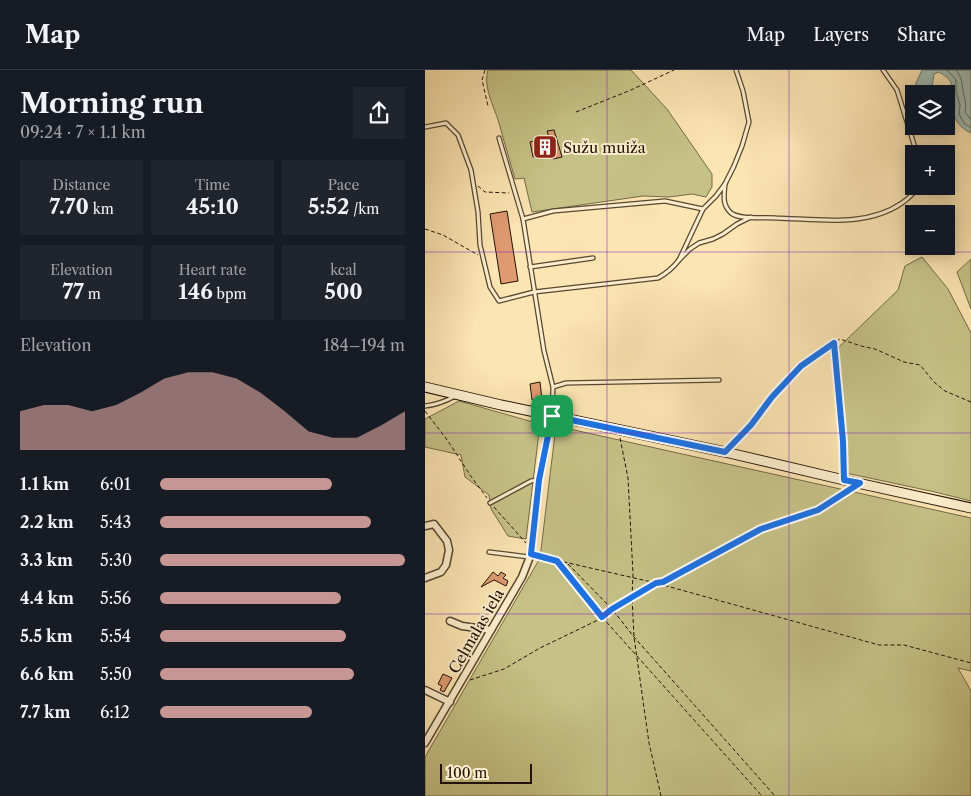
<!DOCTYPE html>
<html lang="en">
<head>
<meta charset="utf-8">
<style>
  :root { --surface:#171b24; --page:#20242c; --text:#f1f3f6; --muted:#9ea1a6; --line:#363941; --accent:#c59692 }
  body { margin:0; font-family:"Libre Caslon Text",serif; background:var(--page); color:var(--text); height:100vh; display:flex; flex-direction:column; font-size:19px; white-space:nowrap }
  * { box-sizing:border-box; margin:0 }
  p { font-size:16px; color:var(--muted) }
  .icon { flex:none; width:28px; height:28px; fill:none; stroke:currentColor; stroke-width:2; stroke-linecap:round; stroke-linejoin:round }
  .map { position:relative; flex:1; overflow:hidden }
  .sheet { display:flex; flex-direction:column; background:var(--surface); width:425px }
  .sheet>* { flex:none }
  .fabs { position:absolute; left:480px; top:15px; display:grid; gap:10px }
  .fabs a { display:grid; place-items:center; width:50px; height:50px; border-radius:0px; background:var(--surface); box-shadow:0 2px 12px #0003; font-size:25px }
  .scale { position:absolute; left:15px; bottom:12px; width:92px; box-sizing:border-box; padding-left:5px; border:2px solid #221207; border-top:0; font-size:14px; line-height:18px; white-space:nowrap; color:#221207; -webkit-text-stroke:4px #fceecd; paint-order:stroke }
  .pin { position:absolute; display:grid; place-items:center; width:42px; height:42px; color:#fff; margin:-21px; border-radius:10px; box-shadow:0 2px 8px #0006 }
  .round { display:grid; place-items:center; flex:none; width:52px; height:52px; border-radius:0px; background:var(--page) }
  .head { display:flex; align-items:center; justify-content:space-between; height:85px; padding:0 20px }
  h1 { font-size:28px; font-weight:700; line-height:38px }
  .stats { display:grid; grid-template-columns:repeat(3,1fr); gap:8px; height:85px; padding:5px 20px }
  .stats div { display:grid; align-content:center; border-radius:0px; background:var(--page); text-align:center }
  .stats b { font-size:21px; font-weight:700 }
  .stats small { font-size:14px; font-weight:400 }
  .stats p { font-size:14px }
  .chart { height:140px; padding:10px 20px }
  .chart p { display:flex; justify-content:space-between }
  .chart svg { width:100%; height:90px; margin-top:5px; fill:var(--accent); opacity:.7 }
  ul { padding:0 20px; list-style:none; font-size:16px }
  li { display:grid; grid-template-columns:80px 60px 1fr; align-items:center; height:38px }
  li i { height:12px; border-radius:6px; background:var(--accent) }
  header { display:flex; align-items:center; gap:30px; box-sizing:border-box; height:70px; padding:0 25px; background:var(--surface); border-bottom:1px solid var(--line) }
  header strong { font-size:24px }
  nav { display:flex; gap:28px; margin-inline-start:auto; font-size:18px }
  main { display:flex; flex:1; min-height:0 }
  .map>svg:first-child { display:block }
  .green { fill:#c6c287; stroke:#746a47 }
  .water { fill:#a0bdb3; stroke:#6e796e }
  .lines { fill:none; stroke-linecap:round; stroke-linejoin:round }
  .shore { stroke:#61685d; stroke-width:1 }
  .building { fill:#df9a72; stroke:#221207 }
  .lane-casing { stroke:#584732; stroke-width:5.5 }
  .street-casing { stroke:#584732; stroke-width:9 }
  .secondary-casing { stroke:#221207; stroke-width:11 }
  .path { stroke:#221207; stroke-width:1; stroke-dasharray:4 2.5; stroke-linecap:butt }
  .lane { stroke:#fceecd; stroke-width:3 }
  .street { stroke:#fceecd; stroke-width:6 }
  .secondary { stroke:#fceecd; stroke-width:9 }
  .route-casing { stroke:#fff; stroke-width:10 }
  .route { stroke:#1a73e8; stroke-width:6 }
  .grid { fill:none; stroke:#7b2cbf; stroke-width:1; stroke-opacity:0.55 }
  .labels { text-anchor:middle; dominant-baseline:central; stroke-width:4; stroke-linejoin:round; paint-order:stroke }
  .poi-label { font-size:15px; fill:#221207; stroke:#fceecd; text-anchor:start }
  .street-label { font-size:15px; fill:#221207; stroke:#fceecd }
</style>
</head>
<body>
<header>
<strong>Map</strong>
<nav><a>Map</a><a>Layers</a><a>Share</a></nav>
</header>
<main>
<section class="sheet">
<div class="head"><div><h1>Morning run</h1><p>09:24 · 7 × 1.1 km</p></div><a class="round"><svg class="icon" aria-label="share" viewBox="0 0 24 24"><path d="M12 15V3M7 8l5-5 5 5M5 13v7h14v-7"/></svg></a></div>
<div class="stats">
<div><p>Distance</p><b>7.70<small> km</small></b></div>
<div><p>Time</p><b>45:10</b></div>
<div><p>Pace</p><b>5:52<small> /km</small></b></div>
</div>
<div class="stats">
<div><p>Elevation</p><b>77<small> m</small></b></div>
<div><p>Heart rate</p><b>146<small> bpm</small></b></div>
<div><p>kcal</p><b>500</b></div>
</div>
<div class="chart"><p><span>Elevation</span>184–194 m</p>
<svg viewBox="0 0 160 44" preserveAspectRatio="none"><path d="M0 44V25L10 22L20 22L30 25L40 22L50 16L60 9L70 6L80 6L90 9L100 16L110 25L120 35L130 38L140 38L150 32L160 25V44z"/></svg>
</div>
<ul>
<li><b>1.1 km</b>6:01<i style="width:70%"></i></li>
<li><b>2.2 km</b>5:43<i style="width:86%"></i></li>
<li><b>3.3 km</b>5:30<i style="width:100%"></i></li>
<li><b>4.4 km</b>5:56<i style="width:74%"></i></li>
<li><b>5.5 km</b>5:54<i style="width:76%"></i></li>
<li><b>6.6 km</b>5:50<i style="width:79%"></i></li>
<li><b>7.7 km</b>6:12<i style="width:62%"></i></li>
</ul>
</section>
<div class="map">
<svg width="546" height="726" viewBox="0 0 546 726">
  <rect width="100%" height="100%" fill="#fbe5b2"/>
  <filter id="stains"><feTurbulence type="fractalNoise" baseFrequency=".004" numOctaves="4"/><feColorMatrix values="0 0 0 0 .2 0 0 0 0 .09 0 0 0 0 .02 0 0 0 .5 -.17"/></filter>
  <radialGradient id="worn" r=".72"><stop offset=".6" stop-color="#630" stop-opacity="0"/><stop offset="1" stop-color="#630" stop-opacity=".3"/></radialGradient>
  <g class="green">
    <path d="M63,0H206L242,39L287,104V117L281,127L267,124L244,127L218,126L107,142L99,108L90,109C85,91 79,72 74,53C69,36 58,18 63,0Z"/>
    <path d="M497,187L523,219L546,263V431L510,422L421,403L414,277L473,220L480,196Z"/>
    <path d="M546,189V239L532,202Z"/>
    <path d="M34,331L115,354L101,469L83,466L66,439L64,425L40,407L36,385L0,377V349Z"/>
    <path d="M131,356L546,448V601L533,598L546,621V726H0V687L115,488Z"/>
  </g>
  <path class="water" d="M497,0H546V63C539,60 532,54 529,45C528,42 529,41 530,37C530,31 528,27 525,21C530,12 522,7 514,2L509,4L506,24H489L491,13Z"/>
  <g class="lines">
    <g class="shore">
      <path d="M521,0L526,4L531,10V22L535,35L534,44L539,53L546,58"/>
      <path d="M531,0C538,9 536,11 538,20C539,28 542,34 540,42L546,50"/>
    </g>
  </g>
  <g class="building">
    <path d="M129,60L137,87L128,89L126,82L108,87L105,72L124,67L122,61Z"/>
    <path d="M82,141L93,211L76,214L65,144Z"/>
    <path d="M115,312L117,329L107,330L105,314Z"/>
    <path d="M68,502L73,506L76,502L81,505L78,508L83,511L81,516L69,510L56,517Z"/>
    <path d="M18,604L27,608L19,622L15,620L17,616L13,614Z"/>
  </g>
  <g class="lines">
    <defs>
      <g id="lane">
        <path d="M458,0L472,20L492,84"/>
        <path d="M0,57L21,53L33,65L46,100L53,142L55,175L65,217L74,231L109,222L233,208C242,203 248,198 254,190"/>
        <path d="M74,68L98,149L119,281L128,317L127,344"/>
        <path d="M300,114L309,96L317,76L324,52L318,21L311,0"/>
        <path d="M326,147L312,154L298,164L288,169L274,173L265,179L254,190L278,139L291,126L300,114C299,125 297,135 306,143C315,150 339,147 351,148C392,149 441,158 477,133C484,128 490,123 493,116"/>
        <path d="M98,149L128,141L240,131L278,139"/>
        <path d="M105,197L168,188"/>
        <path d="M128,317L141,313L294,310"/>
        <path d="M0,336C11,335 21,331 30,326"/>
        <path d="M65,433L106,411L113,410"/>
        <path d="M64,482L104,487"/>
      </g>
      <g id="street">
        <path d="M0,456L9,454L22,471L24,480L21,495L16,502L0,508"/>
        <path d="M25,551L37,556L66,560"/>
        <path d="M0,620L25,632"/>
        <path d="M0,673L97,507L106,484L114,410L127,346"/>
      </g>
      <path id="secondary" d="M0,317L76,335L300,382L419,410L546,438"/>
    </defs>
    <use href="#lane" class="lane-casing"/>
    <use href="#street" class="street-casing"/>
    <use href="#secondary" class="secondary-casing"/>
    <g class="path">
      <path d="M60,0L57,10L63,36"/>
      <path d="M151,42L206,20L249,0"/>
      <path d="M53,116L60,122L84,123"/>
      <path d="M0,159L18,165L53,185"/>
      <path d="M409,274L418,371L419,402"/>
      <path d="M0,341L23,371L45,405L62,428"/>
      <path d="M195,368L203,408L208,504L207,527L209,567L224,673L236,726"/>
      <path d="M306,376L326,355L347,327L376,296L415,269L436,276L450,279L479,292L495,295L509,312L520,321L546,332"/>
      <path d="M69,437L101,473"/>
      <path d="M113,486L231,513L454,575H479L546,593"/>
      <path d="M133,491L177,547L337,726"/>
      <path d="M143,494L187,539L209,567L350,726"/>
      <path d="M45,610L79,599L115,578L173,550L187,539L231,513L238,512L336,459L393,440L426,419"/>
    </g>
    <use href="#lane" class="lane"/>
    <use href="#street" class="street"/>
    <use href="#secondary" class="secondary"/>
  </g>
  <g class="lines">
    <defs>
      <path id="route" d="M409,273L418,371L419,410L435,413L393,440L336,459L238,512L231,513L187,539L177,547L132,491L106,484L114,410L127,346L300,382L326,355L347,327L376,296Z"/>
    </defs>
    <use href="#route" class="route-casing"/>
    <use href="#route" class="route"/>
  </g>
  <path class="grid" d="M182,0V726M364,0V726M0,182H546M0,363H546M0,544H546"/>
  <defs>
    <symbol id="building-square" viewBox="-11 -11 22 22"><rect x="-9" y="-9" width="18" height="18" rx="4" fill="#8f2418" stroke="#fceecd"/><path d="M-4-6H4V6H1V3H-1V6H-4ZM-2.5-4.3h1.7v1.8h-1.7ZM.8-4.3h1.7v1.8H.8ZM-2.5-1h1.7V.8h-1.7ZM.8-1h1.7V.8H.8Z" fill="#fff"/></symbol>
  </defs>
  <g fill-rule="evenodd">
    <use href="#building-square" x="106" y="63" width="28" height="28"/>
  </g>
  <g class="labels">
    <g class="poi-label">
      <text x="138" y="77">Sužu muiža</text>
    </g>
    <g class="street-label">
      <text transform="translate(51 561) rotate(-60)">Ceļmalas iela</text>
    </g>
  </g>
  <rect width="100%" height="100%" filter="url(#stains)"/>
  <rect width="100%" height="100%" fill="url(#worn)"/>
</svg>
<div class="fabs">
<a><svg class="icon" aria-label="layers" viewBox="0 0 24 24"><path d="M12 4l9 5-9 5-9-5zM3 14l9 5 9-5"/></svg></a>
<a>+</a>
<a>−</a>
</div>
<div class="scale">100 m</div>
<div class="pin" style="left:127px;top:346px;background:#1e9e55"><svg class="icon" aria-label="arrive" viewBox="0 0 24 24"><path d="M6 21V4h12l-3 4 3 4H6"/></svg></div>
</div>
</main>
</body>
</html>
